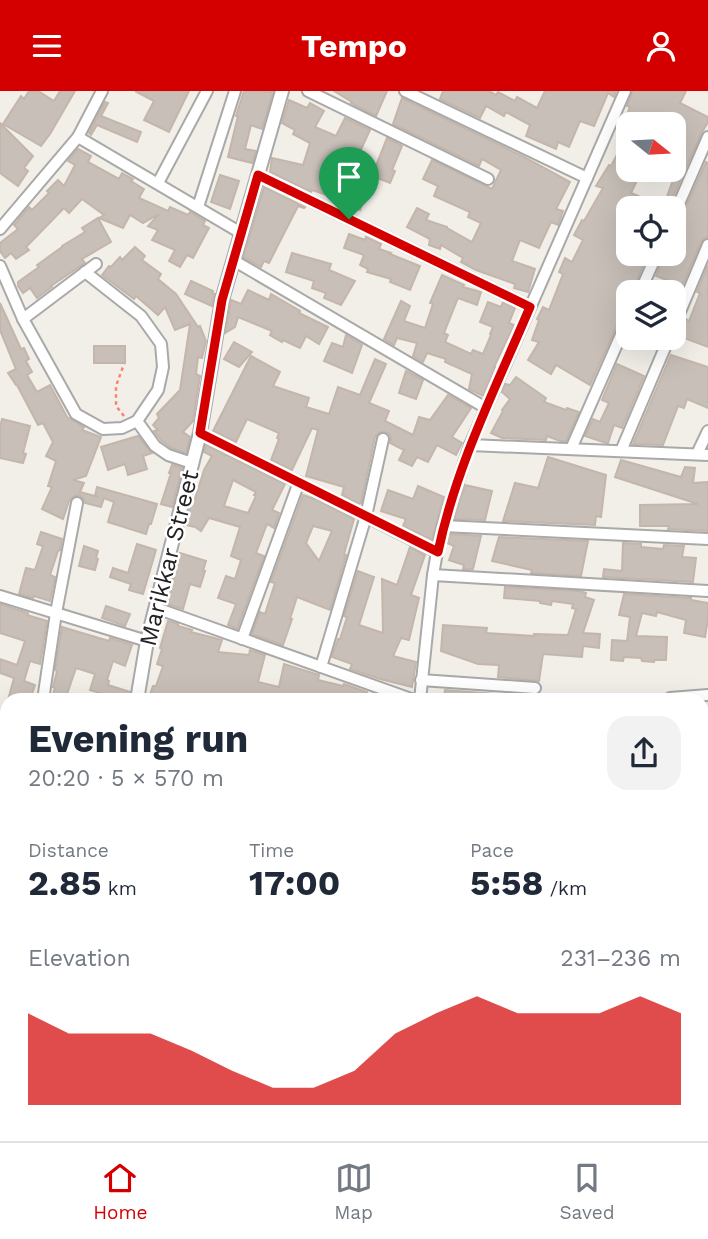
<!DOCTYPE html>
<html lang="en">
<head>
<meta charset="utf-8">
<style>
  :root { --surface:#fff; --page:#f2f2f3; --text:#1f2937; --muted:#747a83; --line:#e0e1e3; --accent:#d40000 }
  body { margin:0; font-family:"Work Sans",sans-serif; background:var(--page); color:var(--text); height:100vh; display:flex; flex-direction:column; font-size:26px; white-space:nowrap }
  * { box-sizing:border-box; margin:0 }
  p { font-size:23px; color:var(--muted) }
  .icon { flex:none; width:38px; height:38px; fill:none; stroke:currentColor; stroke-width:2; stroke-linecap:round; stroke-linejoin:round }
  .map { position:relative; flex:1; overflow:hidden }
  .drawer { position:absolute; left:0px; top:602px; width:709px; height:448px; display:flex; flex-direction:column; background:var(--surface); border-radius:21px 21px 0 0; box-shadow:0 7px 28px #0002 }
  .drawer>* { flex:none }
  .needle { width:46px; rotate:108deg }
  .controls { position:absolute; left:616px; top:21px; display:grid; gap:14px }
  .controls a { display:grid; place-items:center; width:70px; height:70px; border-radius:14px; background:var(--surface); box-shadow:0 7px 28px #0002; font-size:35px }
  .pin { position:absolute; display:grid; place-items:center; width:60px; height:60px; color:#fff; margin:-72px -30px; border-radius:50% 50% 50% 0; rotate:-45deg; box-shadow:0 0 7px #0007 }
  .pin .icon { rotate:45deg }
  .round { display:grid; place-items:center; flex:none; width:74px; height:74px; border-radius:21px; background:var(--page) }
  .head { display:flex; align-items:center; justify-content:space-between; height:119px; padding:0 28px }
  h1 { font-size:38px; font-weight:700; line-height:52px }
  .stats { display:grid; grid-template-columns:repeat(3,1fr); gap:10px; height:119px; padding:7px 28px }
  .stats div { display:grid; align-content:center }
  .stats b { font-size:35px; font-weight:700 }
  .stats small { font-size:19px; font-weight:400 }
  .stats p { font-size:19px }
  .chart { height:196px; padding:14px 28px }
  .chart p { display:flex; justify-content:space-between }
  .chart svg { width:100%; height:126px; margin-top:7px; fill:var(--accent); opacity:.7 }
  header { display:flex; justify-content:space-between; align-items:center; height:91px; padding:0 28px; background:var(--accent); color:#fff; font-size:32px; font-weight:700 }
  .tabs { display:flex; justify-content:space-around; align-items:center; height:98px; border-top:2px solid var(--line); background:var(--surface); font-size:19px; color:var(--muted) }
  .tabs a { display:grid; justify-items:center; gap:4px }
  .tabs .on { color:var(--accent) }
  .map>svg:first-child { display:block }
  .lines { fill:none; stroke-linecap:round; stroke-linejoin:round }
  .canal { stroke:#aad3df; stroke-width:14 }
  .building { fill:#c7bfb8; stroke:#c4b6ab; stroke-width:2; fill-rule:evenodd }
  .minor-casing { stroke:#a9a9a9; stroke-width:14 }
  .tertiary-casing { stroke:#a9a9a9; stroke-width:16 }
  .path { stroke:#fa8072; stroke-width:2.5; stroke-dasharray:3.5 3.5; stroke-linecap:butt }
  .minor { stroke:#fff; stroke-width:10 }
  .tertiary { stroke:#fff; stroke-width:12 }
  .route-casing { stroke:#fff; stroke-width:14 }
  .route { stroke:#d40000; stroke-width:9 }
  .labels { text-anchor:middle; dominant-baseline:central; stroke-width:5; stroke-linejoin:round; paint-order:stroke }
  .street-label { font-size:24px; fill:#222; stroke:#fff }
</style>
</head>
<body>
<header><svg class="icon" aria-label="menu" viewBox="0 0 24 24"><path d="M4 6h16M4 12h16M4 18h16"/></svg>Tempo<svg class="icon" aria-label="person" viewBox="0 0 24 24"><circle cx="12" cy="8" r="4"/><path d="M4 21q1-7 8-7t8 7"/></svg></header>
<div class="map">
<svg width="708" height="1050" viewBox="0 0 708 1050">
  <rect width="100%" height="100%" fill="#f2efe9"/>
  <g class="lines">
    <g class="canal">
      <path d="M0,689L7,694"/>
      <path d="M702,984L708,986"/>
    </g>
  </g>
  <g class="building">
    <path d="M29,0H38L54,10L60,0H75L50,43L41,55L3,33L21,5L24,8Z"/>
    <path d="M135,0H189L169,41L144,29L154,10Z"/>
    <path d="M244,0L273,1L262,38L251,34L245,58L256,60L252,72L228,66L238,25H236Z"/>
    <path d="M334,0H387L376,25L351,12L352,11Z"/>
    <path d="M443,0H489L496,4L498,1L515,10L517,6L537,17L545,0H616L614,6L608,2L594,35L580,30L569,56L558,51L556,58L526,45L530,34L506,21L504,25L486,15L480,27L440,8Z"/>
    <path d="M633,0H686L680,12L708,26V31L701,43L668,117H639L628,112V128L621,141L628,144V163H648L632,201H628V220L624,221L621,225L590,294L556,274L551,283L528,269L539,251L532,249L539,229L537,228L543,216L549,219L563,183L559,181L565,167L572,171L583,149L574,144L582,129L584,130L603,97L596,95L609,74L611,75L628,43V79H642L631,102L650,110L651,106L665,111L673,89L648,79H674V33H623L630,16L627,15Z"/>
    <path d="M402,7L524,66L570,91L556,118L563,120L558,134L551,131L539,157L520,149L512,170L535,178L528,201L514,197L515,193L476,179L461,171L463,167L441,154L440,158L429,154L430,148L407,136L417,117L429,123L426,129L447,136V137L472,151L481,132L468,126L470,121L434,105L438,95L423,88L432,69L492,98L501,79L482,68L479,75L393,33Z"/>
    <path d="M289,9L307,17L310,12L324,20L315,36L336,45L345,27L370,39L358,65L343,58L334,80L370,92L360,119L341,113L342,109L312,99L311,101L270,81L272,67L303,74L310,52L293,43L295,39L282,32Z"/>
    <path d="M105,11L108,12L101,25L141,41L137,51L97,34L91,44L89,42Z"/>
    <path d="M0,32L33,65L24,77L28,80L18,95L0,82Z"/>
    <path d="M387,47L402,55L392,79L395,80L390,92L372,85Z"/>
    <path d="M78,58L91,65L88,71L119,88L122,82L133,88L131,90L144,98L139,107L168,120L170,116L188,124L190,121L205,130L203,134L209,137L193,167L187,164L180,176L169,170L175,159L152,149L158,139L148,135L159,123L143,132L130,124L123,137L99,127L104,124L82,108L69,122L64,117L26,156L29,159L16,168L11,162L5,167L0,160V152L18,138L14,134L29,116L32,119L49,102L47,100L58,89L64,95L75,74L68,70Z"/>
    <path d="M706,71L708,72V146L704,147L701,151L682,195L656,185L665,163H674V138L677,131L681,127Z"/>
    <path d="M220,84L239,90L230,118L211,111Z"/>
    <path d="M264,96L305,116L304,117L298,115L269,172L264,170L261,176L243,166Z"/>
    <path d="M98,127L111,151L82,168L85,172L51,195L52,196L37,207L30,197L23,202L18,195V191L39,176L37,174L62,156V155L85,141L82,137Z"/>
    <path d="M349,143L365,149L366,146L381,153L379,158L391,162L390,163L420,175L410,199L390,191L391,188L367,181L368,178L360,174L364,164L344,157Z"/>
    <path d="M135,156L145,165L142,169L161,183L158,188L176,203L198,236L200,235L206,250L202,267L198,266L196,283L200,285L193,330L183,341L190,346L186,362L172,357L161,349L154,340L158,339L153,334L159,327L157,323L180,299L190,233L175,239L165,216L158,224L136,205L134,208L102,184L109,175L111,176L120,166L122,169Z"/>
    <path d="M292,162L331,173L329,179L355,190L341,214L324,207L326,202L312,197L314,190L286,181Z"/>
    <path d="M708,174V256L676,244L675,243L681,239L686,228L689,230L700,202L697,201Z"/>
    <path d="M442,184L464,194L463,196L481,201L477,214L458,207L444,242L448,244L445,251L471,263L473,259L483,263L491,244L490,243L493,236L480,231L488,211L501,216L503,211L515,217L509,232L514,234L494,276H495L483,305L469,298L472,283L445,271L446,268L427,262L423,271L413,265L417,252L397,247L394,254L384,248L401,210L410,215L404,230L425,237L433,213L430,212Z"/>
    <path d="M191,190L213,200L212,202L215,203L212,215L185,203Z"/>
    <path d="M248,199L269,209L271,203L300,220L299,222L328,236L319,253L306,245L300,257L283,249L282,251L270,244L272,240L238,226L235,236L225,242L231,209L241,213Z"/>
    <path d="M0,212L21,258L24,257L29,268L26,270L32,281L27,284L37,301L50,294L67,326L84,336L82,339L101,346L86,385L73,389L84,392L80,401L99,406L95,405L97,396L157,413L151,433H149L146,443L108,431L114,411L104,407L101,416L85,412L83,407L79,404L74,405L69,410L63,428L42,418L52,396L48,395L56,370L46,365L53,351L43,332L38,334L17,294H16L8,282L16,278L0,239Z"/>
    <path d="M346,244L362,254L352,282L324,270L332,252L343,256Z"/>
    <path d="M234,251L252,261L239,276L224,268Z"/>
    <rect x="94" y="255" width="31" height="17"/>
    <path d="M671,264L708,276V317L687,308L684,317L678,315L663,354L633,353Z"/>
    <path d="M251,265L280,281L273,295L309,307L306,316L329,323L338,296L360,304L375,268L386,273L369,312L389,320L385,330L413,344L419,326L430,329L448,304L471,317L452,346L462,352L456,364L437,354L428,371L417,366L412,375L399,369L404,359L390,352L391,346L388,342L380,341L375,346L361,412L359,413L342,404L344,396L306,385L318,339L312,337L292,379L271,369L279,348L277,347L279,342L247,328L236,351L213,340Z"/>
    <path d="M617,273L644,285L622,337L614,334L608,352H606L585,345L593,328L600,331L609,312L602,309Z"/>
    <path d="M406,280L423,289L416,308L399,302Z"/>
    <path d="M516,286L546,307L544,311L566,319L567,317L579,321L566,350H560L547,345L546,349L502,347L491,342L503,320L502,319L510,308L502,301L505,293L510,294Z"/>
    <path d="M2,328L30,335L23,362L26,363L23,372L0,367V337Z"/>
    <path d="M138,345L152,362L143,365L147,378L128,384L125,373L108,379L101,356Z"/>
    <path d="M206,354L285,393L272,419L279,422L274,437L267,433L256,462L264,465L237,538L228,534L236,513L218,507L226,485L235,488L241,469L231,465L240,436L209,427L201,440L195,436L186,434L192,407L195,408L204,379L212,365L204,361ZM233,389L256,401L254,404L256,405L248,422L224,415Z"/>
    <path d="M548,366L606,384L601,426L596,425L595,434L503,430L515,392L538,397Z"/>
    <path d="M621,369L681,386L685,376L695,377L693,392L708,391V440L668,438L669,435H640V414L698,413L615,386Z"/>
    <path d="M172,374L182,377L172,416L161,413L171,382H169Z"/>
    <path d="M465,394L492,400L485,429L454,428Z"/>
    <path d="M418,395L444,406L432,449L403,435L406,428L381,420L388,399L413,408Z"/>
    <path d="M303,404L317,409L354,428L344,463L346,464L330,519L297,506L290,528H292L283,554L252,543L260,521L265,523L275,492L271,491ZM313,435L332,440L319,470L306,452Z"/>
    <path d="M41,441L62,448L60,459L58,460L50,484L55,486L50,510L34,505L33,507L19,503L26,477L35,479L43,455L37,453Z"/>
    <path d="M449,443L481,445L473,478H463L464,474L449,469L454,455L447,452Z"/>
    <path d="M499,446L588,450L581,485L531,482L532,479L492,470Z"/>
    <path d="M623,452L641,453V456L663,458L664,454L684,455L682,466L696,467L693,491L603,486L604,478L622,480Z"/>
    <path d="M137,453L156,459L143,503L129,499L131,493L110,486L113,477L128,482Z"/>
    <path d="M84,455L98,460L96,467L98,468L95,479L79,475Z"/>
    <path d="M410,456L425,464L411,504L419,507L409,549L401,547L393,565L416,571L412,596L380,588L350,578L352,573L332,566L338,548H340L347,526L344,525L358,480L374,486L359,534L383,542L382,488L397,494Z"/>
    <path d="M180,462L206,470L203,480H205L200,496L190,493L183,518L167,513L174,488L172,487Z"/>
    <path d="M505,496L580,500L586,502L585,506L594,509L583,542L600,543L599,557L583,555L582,566L543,563L539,590L498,586L499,574L478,573L441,560L443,534L487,537L486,542L534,545V543L568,544L576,518L572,517L573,513L552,510L551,514L540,512V510L504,507Z"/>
    <path d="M624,503L691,507V509L708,512V528L705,546L684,542L686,529L657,521L656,525L642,522L636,545L667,546L666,569H654V571L642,570L641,567L624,566L623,570L611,569L612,549L627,550L630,526L619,524Z"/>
    <path d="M0,513L28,522L27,524L47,530L40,573L30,570L24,590L35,594L30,609H8L14,587L0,582V568L17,574L25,550L0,542Z"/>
    <path d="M106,515L130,523L125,535L102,527Z"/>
    <path d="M168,530L178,533V535L192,539L191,541L222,549L218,561L249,564L250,559L265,564L258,591L279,596L284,573L319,584L318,589L343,595L344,593L367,601L364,609H148L153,595H156L163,575L157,573L162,558L160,557Z"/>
    <path d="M62,536L109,550L110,547L132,554L125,575L113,570L107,589L109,590L108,594L130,601L127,609H122L90,599L95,583L76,577L65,609H51L55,597L53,596L57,580L55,579Z"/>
    <path d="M445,599L494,603L493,609H443Z"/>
  </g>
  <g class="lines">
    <defs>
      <g id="minor">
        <path d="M308,0L488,88"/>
        <path d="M405,0L587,87"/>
        <path d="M78,46L241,142"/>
        <path d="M258,84L530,216"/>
        <path d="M158,92L207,0"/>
        <path d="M198,116L235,0"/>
        <path d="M674,124L708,46"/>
        <path d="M0,138L78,46L102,0"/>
        <path d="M233,169L486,317"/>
        <path d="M0,175L23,228L76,323L103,338L122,337L137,330L158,299L163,276L161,253L141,225L85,181"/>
        <path d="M640,201L657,163"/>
        <path d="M23,228L96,173"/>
        <path d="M674,235L708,154"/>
        <path d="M137,330L155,355L168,364L192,372"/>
        <path d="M200,342L437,461"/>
        <path d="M470,354L708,364"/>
        <path d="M571,358L628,228"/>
        <path d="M621,360L669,247"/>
        <path d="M697,363L708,340"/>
        <path d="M443,435L708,448"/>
        <path d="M433,484L708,500"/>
        <path d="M0,505L147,550"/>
        <path d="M156,517L414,609"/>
        <path d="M242,548L299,391"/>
        <path d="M321,576L366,425L383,348"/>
        <path d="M421,589L535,597"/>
        <path d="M670,607L708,604"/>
        <path d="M43,609L56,522L77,412"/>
        <path d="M420,609L433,484L437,461L443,435L470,354L625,0"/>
        <path d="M0,671L7,677"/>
        <path d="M702,778L708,779"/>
        <path d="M702,897L708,898"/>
        <path d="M702,971L708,973"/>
        <path d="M244,1043L261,1050"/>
        <path d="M546,1043L562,1050"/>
        <path d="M116,1050L118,1043"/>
        <path d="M392,1050L394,1043"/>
      </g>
      <g id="tertiary">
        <path d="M137,609L147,550L200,342L222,209L282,0"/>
        <path d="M0,913L7,915"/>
      </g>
    </defs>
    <use href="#minor" class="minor-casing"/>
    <use href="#tertiary" class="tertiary-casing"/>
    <path class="path" d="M124,325L116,315V295L124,273"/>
    <use href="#minor" class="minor"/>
    <use href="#tertiary" class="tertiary"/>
  </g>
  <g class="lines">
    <defs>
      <path id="route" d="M258,84L530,216C496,296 456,375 438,461L200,342L222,209Z"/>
    </defs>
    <use href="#route" class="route-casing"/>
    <use href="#route" class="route"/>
  </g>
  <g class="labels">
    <g class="street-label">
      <text transform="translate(169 467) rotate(-76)">Marikkar Street</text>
    </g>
  </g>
</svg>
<div class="controls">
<a><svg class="needle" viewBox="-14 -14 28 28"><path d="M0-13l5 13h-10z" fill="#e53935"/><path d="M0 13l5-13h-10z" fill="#747a83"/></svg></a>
<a><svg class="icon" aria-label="locate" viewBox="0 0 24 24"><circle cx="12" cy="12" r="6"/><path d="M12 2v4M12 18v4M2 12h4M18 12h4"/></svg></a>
<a><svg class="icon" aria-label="layers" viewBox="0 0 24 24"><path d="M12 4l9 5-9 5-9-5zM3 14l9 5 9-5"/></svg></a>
</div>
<div class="pin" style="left:349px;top:128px;background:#1e9e55"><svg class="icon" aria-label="arrive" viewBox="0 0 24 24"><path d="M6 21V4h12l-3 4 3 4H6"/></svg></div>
<section class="drawer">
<div class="head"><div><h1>Evening run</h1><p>20:20 · 5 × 570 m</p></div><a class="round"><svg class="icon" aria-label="share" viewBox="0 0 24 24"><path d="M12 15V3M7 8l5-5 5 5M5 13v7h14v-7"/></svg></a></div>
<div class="stats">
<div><p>Distance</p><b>2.85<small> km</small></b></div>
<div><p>Time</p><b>17:00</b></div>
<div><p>Pace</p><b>5:58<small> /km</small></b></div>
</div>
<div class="chart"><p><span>Elevation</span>231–236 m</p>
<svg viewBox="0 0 160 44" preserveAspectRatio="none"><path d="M0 44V12L10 19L20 19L30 19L40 25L50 32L60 38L70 38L80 32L90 19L100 12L110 6L120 12L130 12L140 12L150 6L160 12V44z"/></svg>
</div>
</section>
</div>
<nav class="tabs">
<a class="on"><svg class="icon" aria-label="home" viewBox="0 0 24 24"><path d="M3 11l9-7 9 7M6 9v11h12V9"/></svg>Home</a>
<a><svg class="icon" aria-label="map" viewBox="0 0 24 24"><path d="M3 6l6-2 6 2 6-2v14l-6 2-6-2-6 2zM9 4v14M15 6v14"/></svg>Map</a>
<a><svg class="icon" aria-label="saved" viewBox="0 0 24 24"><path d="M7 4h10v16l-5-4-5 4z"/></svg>Saved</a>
</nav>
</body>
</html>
